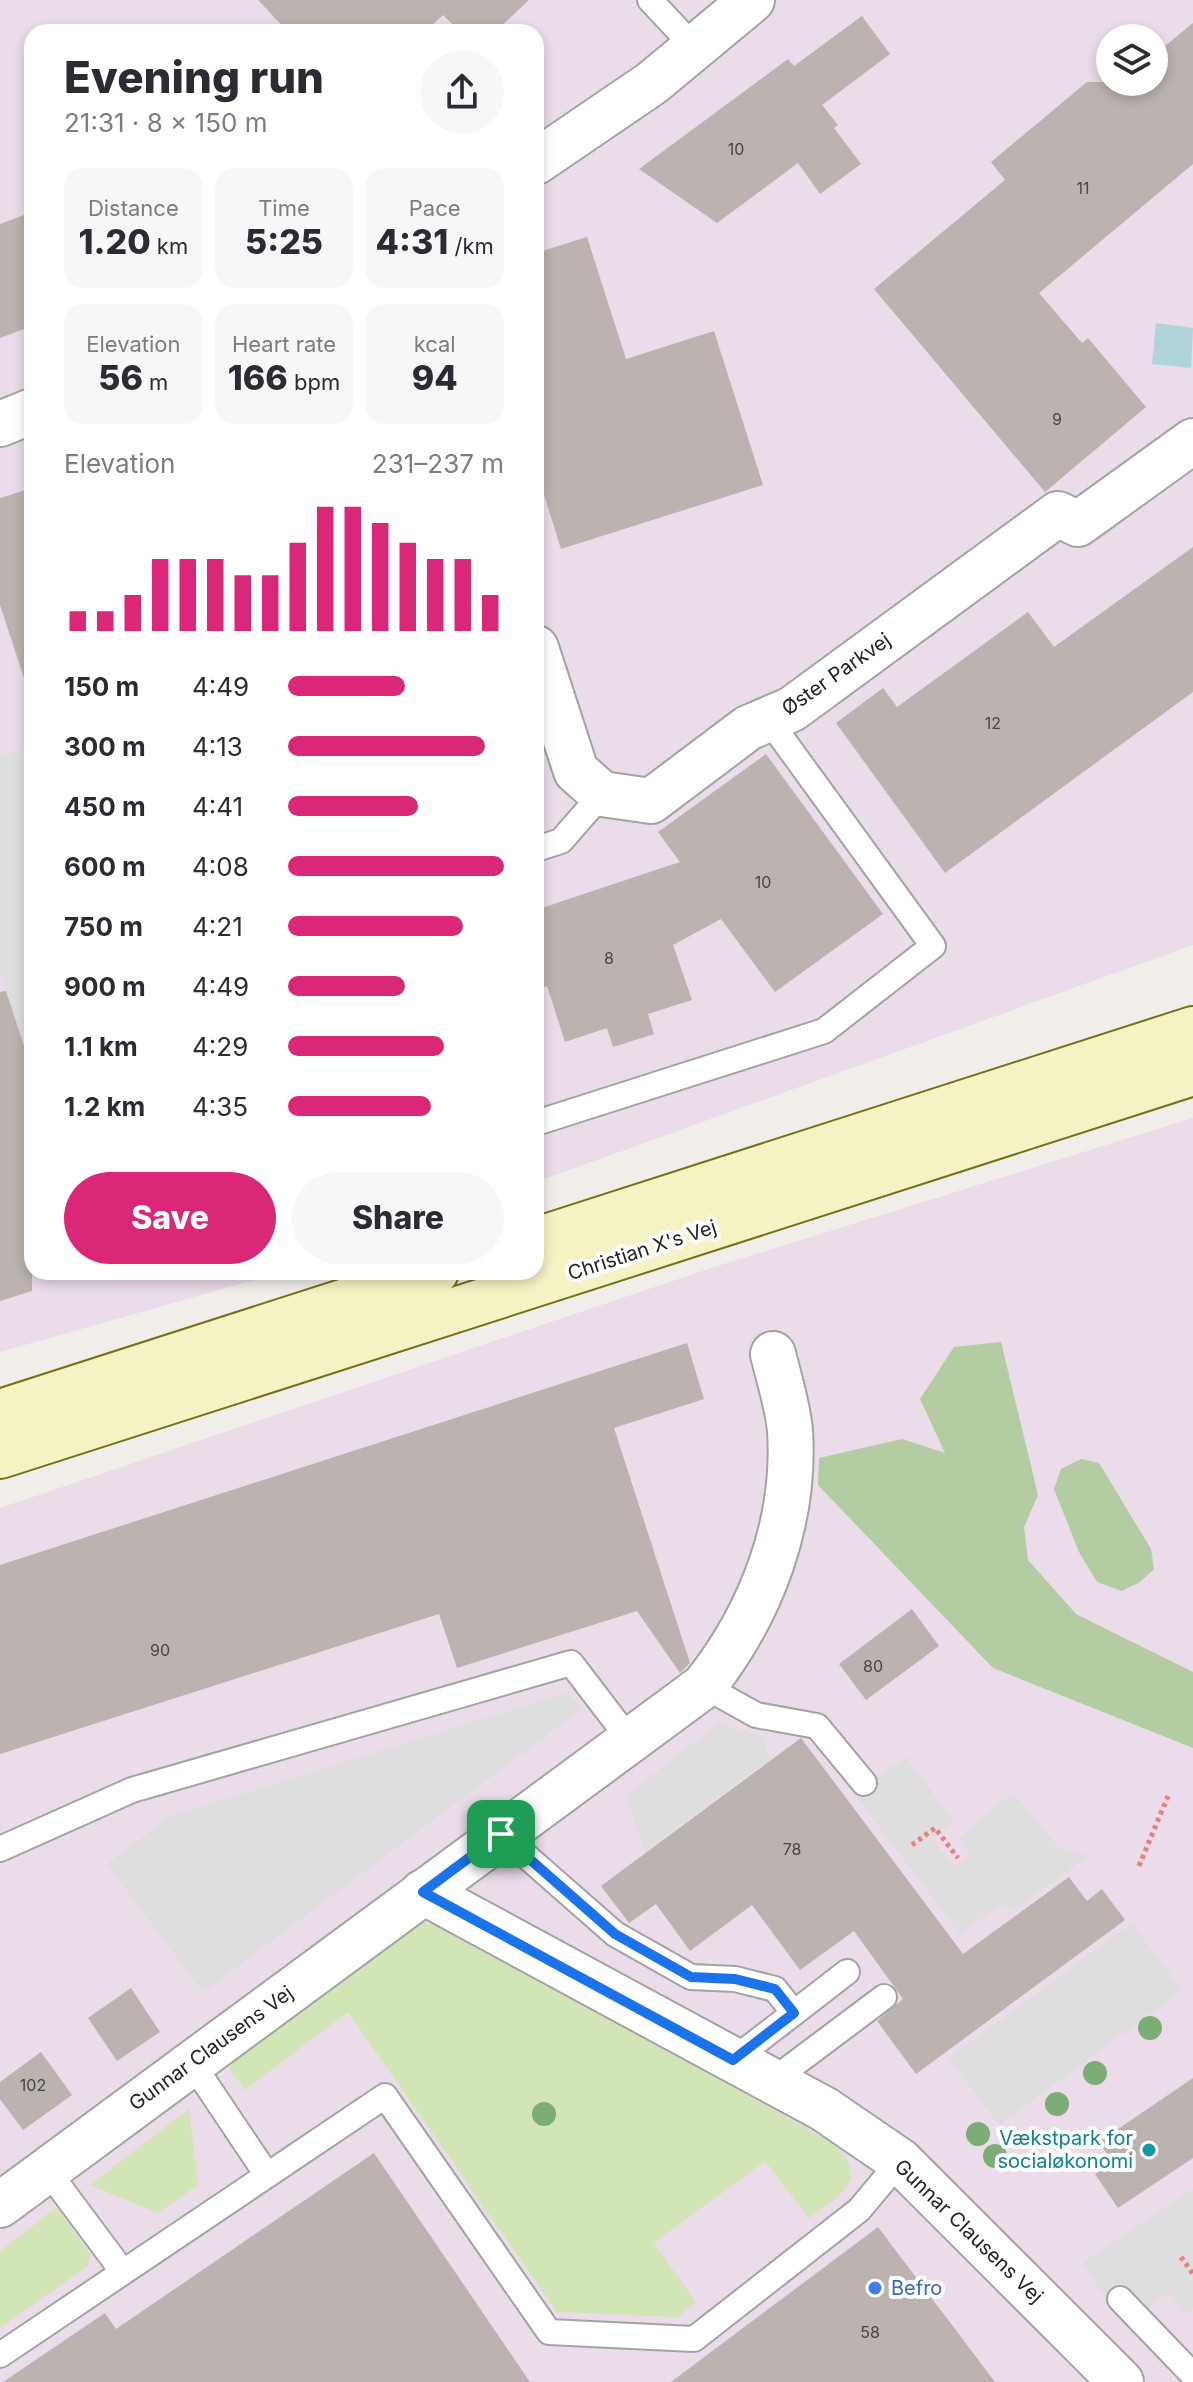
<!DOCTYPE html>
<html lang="en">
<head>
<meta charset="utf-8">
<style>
  :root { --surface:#fff; --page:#f7f7f7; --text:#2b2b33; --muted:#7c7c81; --accent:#db2777 }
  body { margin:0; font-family:Inter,sans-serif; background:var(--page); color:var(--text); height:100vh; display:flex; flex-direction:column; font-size:30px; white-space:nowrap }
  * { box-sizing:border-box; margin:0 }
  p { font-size:26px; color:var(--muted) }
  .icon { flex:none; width:44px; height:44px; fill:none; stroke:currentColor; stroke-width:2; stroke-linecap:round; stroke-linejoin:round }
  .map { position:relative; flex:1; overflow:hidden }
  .drawer { position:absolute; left:24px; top:24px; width:520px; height:1256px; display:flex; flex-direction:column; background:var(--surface); border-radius:24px; box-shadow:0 4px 12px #0003 }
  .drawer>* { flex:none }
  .tools { position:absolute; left:1096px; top:24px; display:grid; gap:16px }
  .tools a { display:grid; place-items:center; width:72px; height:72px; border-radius:50%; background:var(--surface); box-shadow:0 4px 12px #0003; font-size:40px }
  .pin { position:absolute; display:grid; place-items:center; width:68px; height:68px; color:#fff; margin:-34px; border-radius:16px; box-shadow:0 4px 12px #0006 }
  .round { display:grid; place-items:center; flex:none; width:84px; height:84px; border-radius:42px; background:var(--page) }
  .headline { display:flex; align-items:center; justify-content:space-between; height:136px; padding:0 40px }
  h1 { font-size:44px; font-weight:800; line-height:60px }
  .stats { display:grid; grid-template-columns:repeat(3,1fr); gap:12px; height:136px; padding:8px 40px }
  .stats div { display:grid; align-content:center; border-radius:20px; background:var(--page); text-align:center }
  .stats b { font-size:34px; font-weight:800 }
  .stats small { font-size:22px; font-weight:400 }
  .stats p { font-size:22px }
  .chart { height:224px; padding:16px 40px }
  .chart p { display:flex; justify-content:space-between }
  .chart svg { width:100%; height:144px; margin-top:8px; stroke:var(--accent); stroke-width:6 }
  .action { display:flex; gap:16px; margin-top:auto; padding:16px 40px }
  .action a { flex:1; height:92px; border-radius:48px; background:var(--accent); color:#fff; font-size:32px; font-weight:800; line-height:92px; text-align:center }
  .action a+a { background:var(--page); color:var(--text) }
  ul { padding:0 40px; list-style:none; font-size:26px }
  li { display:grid; grid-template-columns:128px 96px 1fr; align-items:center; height:60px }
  li i { height:20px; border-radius:10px; background:var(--accent) }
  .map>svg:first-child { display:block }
  .industrial { fill:#eadce8; fill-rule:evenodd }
  .grass { fill:#d2e6b5 }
  .forest { fill:#b3cca2 }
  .parking { fill:#dedede }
  .water { fill:#afd5da }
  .building { fill:#bbb3af }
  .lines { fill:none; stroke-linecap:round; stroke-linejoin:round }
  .service-casing { stroke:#a3a3a3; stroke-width:28 }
  .minor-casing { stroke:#a3a3a3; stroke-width:48 }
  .secondary-casing { stroke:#717210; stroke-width:48 }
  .path { stroke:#ee7e7e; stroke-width:5; stroke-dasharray:4 4; stroke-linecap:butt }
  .service { stroke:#fff; stroke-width:24 }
  .minor { stroke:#fff; stroke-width:44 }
  .secondary { stroke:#f5f2c4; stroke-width:44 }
  .tree { fill:#7aae75 }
  .route-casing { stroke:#fff; stroke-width:16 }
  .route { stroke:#1a73e8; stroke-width:10 }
  .culture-dot { fill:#0f9aa8; stroke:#fff; stroke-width:3 }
  .shop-dot { fill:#3f7fe0; stroke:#fff; stroke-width:3 }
  .labels { text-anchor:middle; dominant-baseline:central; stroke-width:8; stroke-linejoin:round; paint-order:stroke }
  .number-label { font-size:16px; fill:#484645 }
  .street-label { font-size:20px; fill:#222; stroke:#fff }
  .culture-label { font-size:20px; fill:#0d838f; stroke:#fff; text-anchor:end }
  .shop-label { font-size:20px; fill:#366cbe; stroke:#fff; text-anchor:start }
</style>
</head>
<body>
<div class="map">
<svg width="1193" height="2382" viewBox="0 0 1193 2382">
  <rect width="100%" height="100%" fill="#f1eeea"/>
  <g class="industrial">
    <path d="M0,0H1193V945L536,1182V32H32V1272H282L0,1352ZM1110,38H1154V82H1110Z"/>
    <path d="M1193,1118V2382H0V1508L711,1268Z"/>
  </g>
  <g class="grass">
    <path d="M425,1923L450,1929L836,2145C871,2181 839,2195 809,2218L765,2161L654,2243L696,2302L678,2317L557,2312L348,2012L245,2090L224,2061L400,1929Z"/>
    <path d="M189,2109L198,2185L158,2213L90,2185Z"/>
    <path d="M57,2207L90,2254L88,2266L0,2328V2251Z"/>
  </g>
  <g class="forest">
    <path d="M1001,1342L1038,1495L1024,1527L1028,1560L1076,1614L1193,1672V1748L993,1668L818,1485L819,1458L902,1439L945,1453L920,1399L954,1347Z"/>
    <path d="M1081,1459L1099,1463L1151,1549L1154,1569L1140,1582L1122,1591L1097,1582L1079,1552L1054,1489L1061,1469Z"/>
  </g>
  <g class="parking">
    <path d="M18,751L32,789V1070L0,971V756Z"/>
    <path d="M569,1692L581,1710L203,1992L107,1864L171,1816Z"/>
    <path d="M718,1723L763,1737L770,1759L645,1851L626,1796Z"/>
    <path d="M906,1757L954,1822L932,1838L954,1867L970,1854L958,1838L1013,1793L1058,1847L1088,1856L1015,1910L998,1905L961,1935L855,1795Z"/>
    <path d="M1132,1923L1182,1990L999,2125L949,2058Z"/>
    <path d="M1193,2189V2308L1184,2314L1169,2293L1123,2324L1082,2263Z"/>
  </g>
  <path class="water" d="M1156,323L1193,328L1191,368L1152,364Z"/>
  <g class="building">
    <path d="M258,0H529L495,32H460L443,15L425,32H288Z"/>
    <path d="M862,16L890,54L822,105L838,125L834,128L861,164L820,194L798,163L717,223L639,169L788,59L794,66Z"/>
    <path d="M1193,23V164L1039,293L1082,343L1088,338L1146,407L1045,492L874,289L1005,180L991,162L1087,82H1154V55Z"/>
    <path d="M32,212V326L0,338V224Z"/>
    <path d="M587,237L626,359L714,331L763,485L561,549L536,469V253Z"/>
    <path d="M32,488V683L26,684L0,605V498Z"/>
    <path d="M1193,547V692L945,873L836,723L883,688L897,707L1028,612L1054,647Z"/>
    <path d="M766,754L883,914L775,992L721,919L673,945L692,1000L648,1014L654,1034L613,1047L607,1028L565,1042L547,986L536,990V910L680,862L658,832Z"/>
    <path d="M6,991L32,1070V1291L0,1301V992Z"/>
    <path d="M687,1343L704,1399L614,1428L690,1663L680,1673L637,1611L457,1668L439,1614L0,1754V1565Z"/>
    <path d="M912,1609L939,1646L866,1700L839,1664Z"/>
    <path d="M801,1738L963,1954L1069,1877L1087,1901L1102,1889L1125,1920L916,2074L877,2021L903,1999L854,1931L800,1970L752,1905L690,1951L656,1904L629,1923L601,1886Z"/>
    <path d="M131,1988L160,2032L117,2061L88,2018Z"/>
    <path d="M41,2052L72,2095L23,2130L0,2099V2082Z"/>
    <path d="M1193,2078V2158L1118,2208L1095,2174L1112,2162L1099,2142Z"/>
    <path d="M374,2153L530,2382H3L105,2313L116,2329Z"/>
    <path d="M878,2227L995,2382H671Z"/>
  </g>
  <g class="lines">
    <defs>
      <g id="service">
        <path d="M650,0L695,48"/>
        <path d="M536,849L561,841L602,794"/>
        <path d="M536,1123L824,1031L933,946L768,719"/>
        <path d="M704,1686L756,1715L817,1726L864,1783"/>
        <path d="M501,1834L615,1934L691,1977L735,1979L775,1989L794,2013"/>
        <path d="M0,1849L132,1790L571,1663L629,1739"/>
        <path d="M733,2060L847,1972"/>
        <path d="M192,2063L267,2175"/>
        <path d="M772,2081L884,1997"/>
        <path d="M47,2170L123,2272"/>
        <path d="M1120,2299L1193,2375"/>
        <path d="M0,2355L385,2096L549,2332L694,2339L859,2210L900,2161"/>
      </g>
      <g id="minor">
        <path d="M536,162L652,83L752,0"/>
        <path d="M0,424L32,411"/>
        <path d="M536,648L576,771L602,794L651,801L748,728L792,709L1058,514L1078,524L1193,441"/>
        <path d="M423,1892L824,2109L900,2161L1121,2382"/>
        <path d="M0,2205L704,1686C761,1614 796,1523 790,1431C788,1406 779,1379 773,1354"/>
      </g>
      <g id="secondary">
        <path d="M536,1240L1193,1029"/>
        <path d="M0,1412L436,1272"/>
        <path d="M0,1456L1193,1073"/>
      </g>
    </defs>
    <use href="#service" class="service-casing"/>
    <use href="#minor" class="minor-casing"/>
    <use href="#secondary" class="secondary-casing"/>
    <g class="path">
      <path d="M912,1845L935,1828L958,1858"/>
      <path d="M1139,1866L1168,1796"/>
      <path d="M1181,2257L1193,2274"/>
    </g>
    <use href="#service" class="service"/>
    <use href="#minor" class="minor"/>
    <use href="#secondary" class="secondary"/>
  </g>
  <g class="tree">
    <circle cx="1150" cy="2028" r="12"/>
    <circle cx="1095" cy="2073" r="12"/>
    <circle cx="1057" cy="2104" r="12"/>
    <circle cx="544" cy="2114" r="12"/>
    <circle cx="978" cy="2134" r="12"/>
    <circle cx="995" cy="2156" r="12"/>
  </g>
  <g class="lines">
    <defs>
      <path id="route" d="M501,1834L615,1934L691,1977L735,1979L775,1989L794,2013L733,2060L423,1892Z"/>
    </defs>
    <use href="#route" class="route-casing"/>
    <use href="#route" class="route"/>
  </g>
  <circle class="culture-dot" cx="1149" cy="2150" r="8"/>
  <circle class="shop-dot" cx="875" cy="2288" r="8"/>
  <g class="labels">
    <g class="number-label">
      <text x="736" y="149">10</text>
      <text x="1083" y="188">11</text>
      <text x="1057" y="419">9</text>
      <text x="993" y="723">12</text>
      <text x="763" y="882">10</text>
      <text x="609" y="958">8</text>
      <text x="160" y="1650">90</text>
      <text x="873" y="1666">80</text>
      <text x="792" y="1849">78</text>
      <text x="33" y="2085">102</text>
      <text x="870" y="2332">58</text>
    </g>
    <g class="street-label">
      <text transform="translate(836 674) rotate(-35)">Øster Parkvej</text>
      <text transform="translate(642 1250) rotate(-18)">Christian X's Vej</text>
      <text transform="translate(211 2048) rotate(-36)">Gunnar Clausens Vej</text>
      <text transform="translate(969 2231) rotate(44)">Gunnar Clausens Vej</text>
    </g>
    <g class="culture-label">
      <text x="1133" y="2138">Vækstpark for<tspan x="1133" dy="23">socialøkonomi</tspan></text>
    </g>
    <g class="shop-label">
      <text x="891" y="2288">Befro</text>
    </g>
  </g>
</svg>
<div class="tools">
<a><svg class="icon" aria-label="layers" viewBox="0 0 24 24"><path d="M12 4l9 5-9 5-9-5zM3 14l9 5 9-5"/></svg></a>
</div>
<div class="pin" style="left:501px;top:1834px;background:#1e9e55"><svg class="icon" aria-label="arrive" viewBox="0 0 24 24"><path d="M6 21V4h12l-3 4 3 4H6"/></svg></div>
<section class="drawer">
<div class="headline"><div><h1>Evening run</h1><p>21:31 · 8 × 150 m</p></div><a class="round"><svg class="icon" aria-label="share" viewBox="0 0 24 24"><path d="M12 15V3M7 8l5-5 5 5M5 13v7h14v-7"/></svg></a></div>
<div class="stats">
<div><p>Distance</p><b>1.20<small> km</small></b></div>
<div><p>Time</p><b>5:25</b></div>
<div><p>Pace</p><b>4:31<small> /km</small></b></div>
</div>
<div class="stats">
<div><p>Elevation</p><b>56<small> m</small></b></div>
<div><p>Heart rate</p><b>166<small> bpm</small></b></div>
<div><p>kcal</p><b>94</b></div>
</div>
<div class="chart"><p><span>Elevation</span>231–237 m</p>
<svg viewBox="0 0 160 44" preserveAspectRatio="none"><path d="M5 44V38M15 44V38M25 44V33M35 44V22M45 44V22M55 44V22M65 44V27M75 44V27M85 44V17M95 44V6M105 44V6M115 44V11M125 44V17M135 44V22M145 44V22M155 44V33"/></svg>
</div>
<ul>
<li><b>150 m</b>4:49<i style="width:54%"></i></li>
<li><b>300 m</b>4:13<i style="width:91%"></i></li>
<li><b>450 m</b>4:41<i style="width:60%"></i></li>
<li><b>600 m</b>4:08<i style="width:100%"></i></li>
<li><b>750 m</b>4:21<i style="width:81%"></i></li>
<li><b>900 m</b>4:49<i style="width:54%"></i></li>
<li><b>1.1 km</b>4:29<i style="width:72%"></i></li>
<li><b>1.2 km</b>4:35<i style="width:66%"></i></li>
</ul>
<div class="action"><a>Save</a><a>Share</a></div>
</section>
</div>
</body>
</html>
